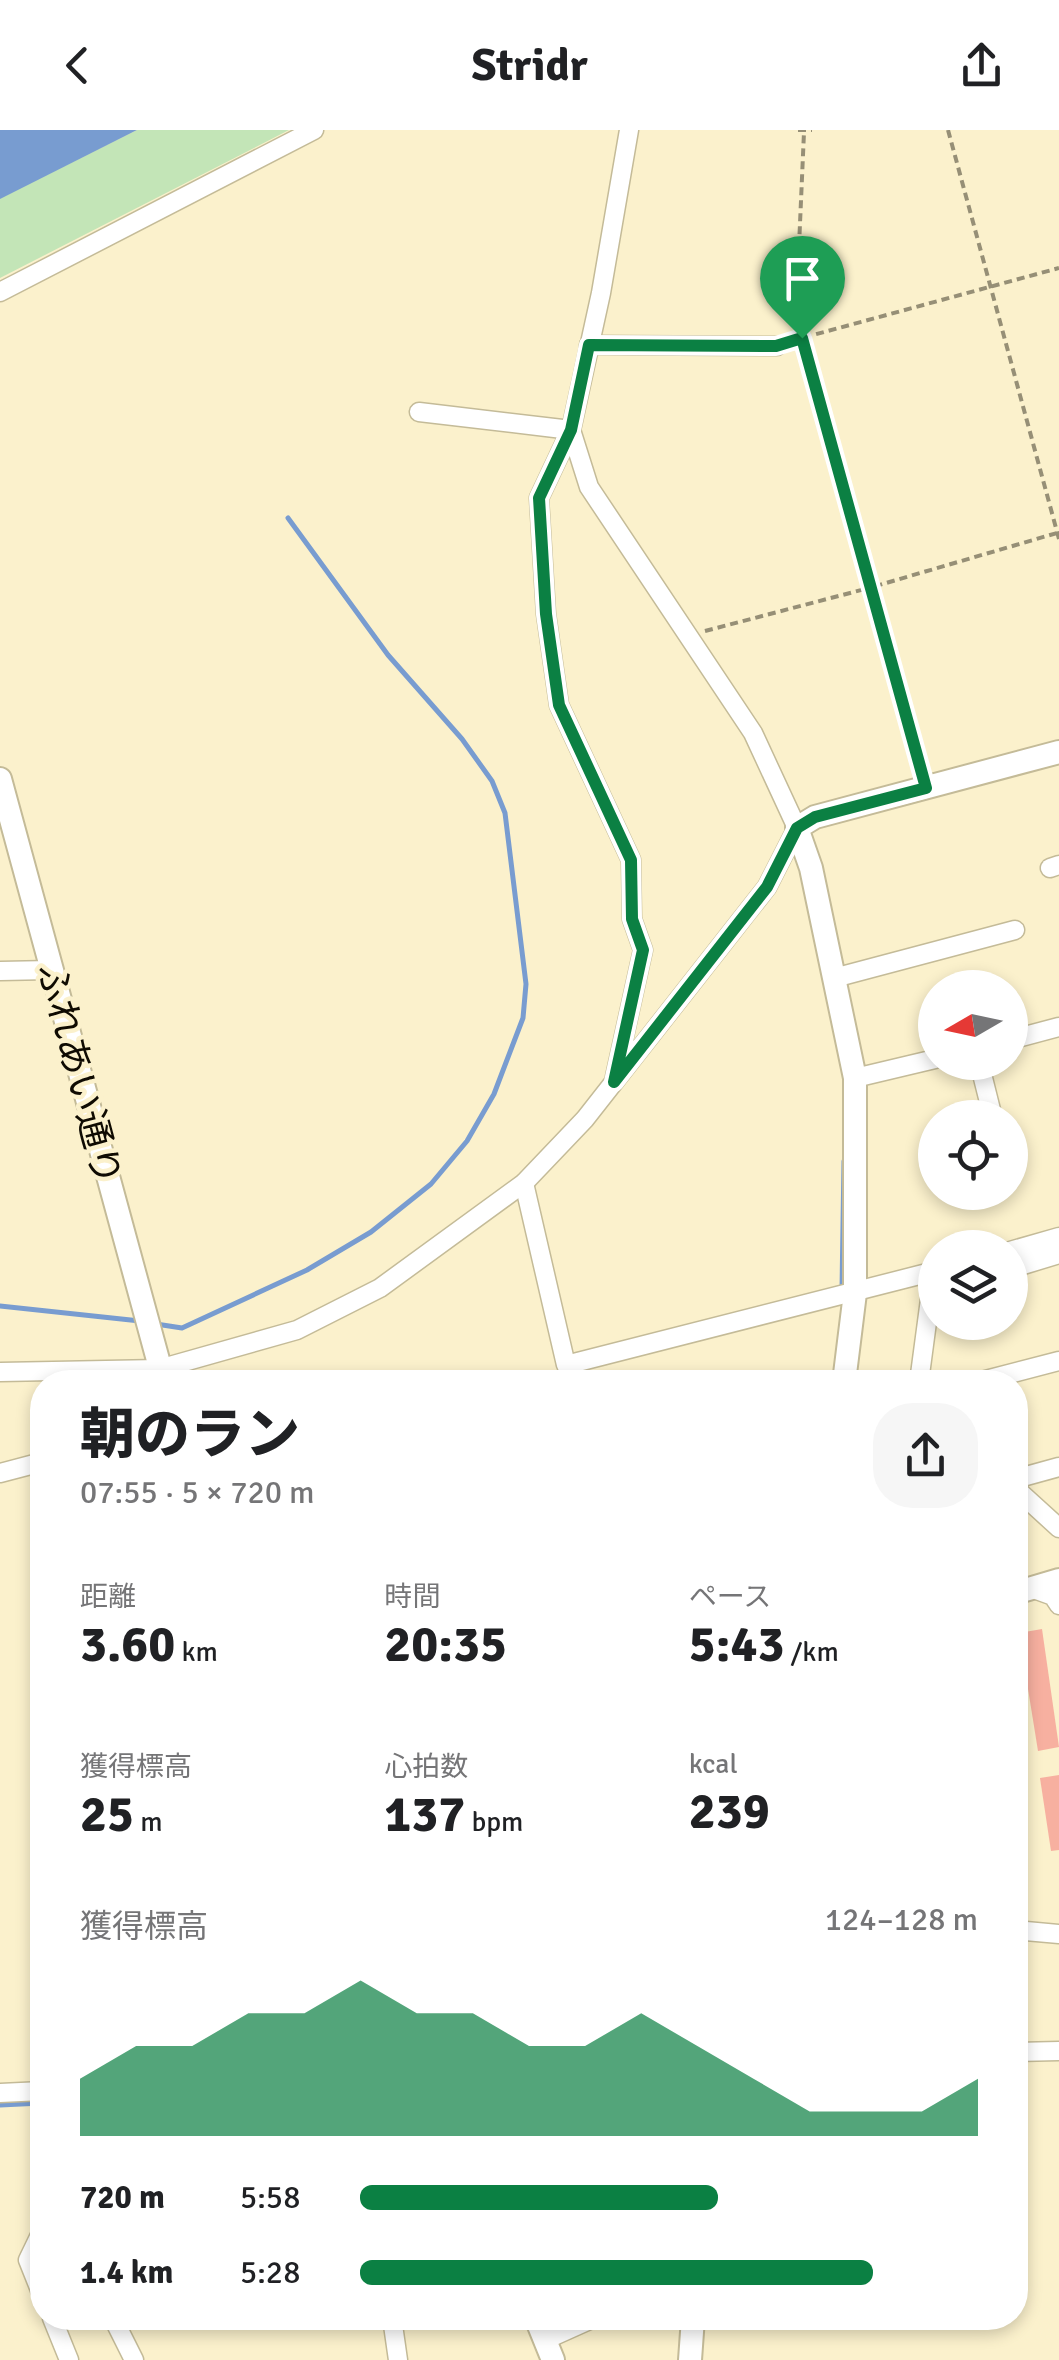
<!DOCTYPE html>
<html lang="ja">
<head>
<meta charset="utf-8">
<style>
  :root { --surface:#fff; --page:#f6f6f6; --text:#202124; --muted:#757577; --accent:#0b8043 }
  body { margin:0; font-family:Signika,"Noto Sans JP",sans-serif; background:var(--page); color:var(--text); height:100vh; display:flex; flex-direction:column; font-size:38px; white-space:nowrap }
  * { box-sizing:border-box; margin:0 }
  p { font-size:32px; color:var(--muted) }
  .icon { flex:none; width:55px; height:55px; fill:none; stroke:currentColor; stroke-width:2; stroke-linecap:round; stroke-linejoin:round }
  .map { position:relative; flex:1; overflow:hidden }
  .sheet { position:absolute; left:30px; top:1240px; width:998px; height:960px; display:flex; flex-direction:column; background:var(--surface); border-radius:40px; box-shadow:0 5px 15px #0003 }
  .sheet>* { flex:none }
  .needle { width:65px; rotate:261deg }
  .fabs { position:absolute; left:918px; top:840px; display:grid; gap:20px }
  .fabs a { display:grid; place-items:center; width:110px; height:110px; border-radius:50%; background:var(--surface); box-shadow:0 5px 15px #0003; font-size:50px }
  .pin { position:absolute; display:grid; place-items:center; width:85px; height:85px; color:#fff; margin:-102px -42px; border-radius:50% 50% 50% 0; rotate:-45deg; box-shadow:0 0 10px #0007 }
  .pin .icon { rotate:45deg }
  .round { display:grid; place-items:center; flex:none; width:105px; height:105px; border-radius:40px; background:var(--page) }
  .summary { display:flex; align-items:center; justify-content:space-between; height:170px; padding:0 50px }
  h1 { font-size:55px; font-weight:800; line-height:75px }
  .figures { display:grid; grid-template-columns:repeat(3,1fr); gap:15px; height:170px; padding:10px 50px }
  .figures div { display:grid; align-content:center }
  .figures b { font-size:50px; font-weight:800 }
  .figures small { font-size:28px; font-weight:400 }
  .figures p { font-size:28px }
  .chart { height:280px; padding:20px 50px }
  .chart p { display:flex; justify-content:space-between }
  .chart svg { width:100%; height:180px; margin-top:10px; fill:var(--accent); opacity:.7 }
  ul { padding:0 50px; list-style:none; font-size:32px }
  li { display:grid; grid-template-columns:160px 120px 1fr; align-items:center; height:75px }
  li i { height:25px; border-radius:12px; background:var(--accent) }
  header { display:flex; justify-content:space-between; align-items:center; height:130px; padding:0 50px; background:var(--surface); font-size:45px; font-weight:800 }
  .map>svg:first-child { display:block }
  .green { fill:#c3e5b7 }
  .water { fill:#789cd0 }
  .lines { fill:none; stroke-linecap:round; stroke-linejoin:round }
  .stream { stroke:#789cd0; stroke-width:5 }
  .building { fill:#f7b0a0 }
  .minor-casing { stroke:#c4bb98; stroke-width:21 }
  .tertiary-casing { stroke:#c4bb98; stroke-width:26 }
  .path { stroke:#968f76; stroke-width:4; stroke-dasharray:8 5; stroke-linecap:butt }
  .minor { stroke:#fff; stroke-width:18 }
  .tertiary { stroke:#fff; stroke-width:22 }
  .route-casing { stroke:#fff; stroke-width:20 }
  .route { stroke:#0b8043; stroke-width:12 }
  .labels { text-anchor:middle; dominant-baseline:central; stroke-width:9; stroke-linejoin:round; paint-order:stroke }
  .street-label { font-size:38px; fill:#0f0b02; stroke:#fbf1cc }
</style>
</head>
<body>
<header><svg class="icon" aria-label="back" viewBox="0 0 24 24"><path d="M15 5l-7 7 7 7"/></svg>Stridr<svg class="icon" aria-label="share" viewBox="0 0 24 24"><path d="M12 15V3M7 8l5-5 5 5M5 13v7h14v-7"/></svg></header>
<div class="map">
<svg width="1059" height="2230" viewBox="0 0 1059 2230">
  <rect width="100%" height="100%" fill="#fbf1cc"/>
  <path class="green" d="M137,0H289L0,148V68Z"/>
  <path class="water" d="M0,0H137L0,69Z"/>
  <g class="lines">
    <g class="stream">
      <path d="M842,1160L844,1031"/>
      <path d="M0,1176L140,1191"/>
      <path d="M156,1194L182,1198L307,1140L371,1102L431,1054L467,1011L494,964L523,888L526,854L505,683L492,651L462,609L388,525L288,388"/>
      <path d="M0,1975L42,1973"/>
    </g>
  </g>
  <g class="building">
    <path d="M1042,1499L1059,1617L1038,1621L1019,1503Z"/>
    <path d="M1059,1645V1720L1051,1721L1040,1648Z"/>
  </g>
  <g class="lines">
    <defs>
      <g id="minor">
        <path d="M0,162L314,0"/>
        <path d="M589,215L777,216"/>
        <path d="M419,282L571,300L539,368L546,484L559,575L631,730L632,789L643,820L615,947"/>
        <path d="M1050,738L1059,735"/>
        <path d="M0,841L51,840"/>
        <path d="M834,848L1015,800"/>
        <path d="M1010,910L1059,897"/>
        <path d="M979,932L993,988"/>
        <path d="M855,948L935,929"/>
        <path d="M524,1053L566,1235L935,1141"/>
        <path d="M1010,1121L1059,1107"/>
        <path d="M1010,1139L1059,1124"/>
        <path d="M0,1242L159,1239L297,1200L380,1158L524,1053L585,989L767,757L797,698L753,603L589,357L571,300L601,163L629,0"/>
        <path d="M919,1252L931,1162L935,1160"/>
        <path d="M978,1252L1059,1231"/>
        <path d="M0,1343L42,1332"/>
        <path d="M1015,1349L1059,1337"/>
        <path d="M1015,1358L1059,1398"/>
        <path d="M1031,1458L1053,1466L1059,1475"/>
        <path d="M1015,1800L1059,1804"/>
        <path d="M1015,1922L1059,1921"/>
        <path d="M0,1963L42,1961"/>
        <path d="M42,2101L28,2130L42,2165"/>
        <path d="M52,2188L69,2230"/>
        <path d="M113,2188L134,2230"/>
        <path d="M392,2188L398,2230"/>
        <path d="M545,2210L594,2188"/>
      </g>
      <g id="tertiary">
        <path d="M0,649L164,1252"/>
        <path d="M844,1252L855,1163V948L811,738L797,698L815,687L1059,622"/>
        <path d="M1015,1463L1059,1450"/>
        <path d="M536,2188L553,2230"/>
        <path d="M690,2230L693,2188"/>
      </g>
    </defs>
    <use href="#minor" class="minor-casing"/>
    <use href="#tertiary" class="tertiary-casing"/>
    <g class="path">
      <path d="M798,0H812"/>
      <path d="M948,0L1059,409"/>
      <path d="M791,211L1059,138"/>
      <path d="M705,501L869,458L796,185L804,2"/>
      <path d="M921,640L869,458L1057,403"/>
    </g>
    <use href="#minor" class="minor"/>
    <use href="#tertiary" class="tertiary"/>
  </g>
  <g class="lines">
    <defs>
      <path id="route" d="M802,208L926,658L815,687L797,698L767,757L614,952L643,820L632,789L631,730L559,575L546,484L539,368L571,300L589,215L776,216Z"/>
    </defs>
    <use href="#route" class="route-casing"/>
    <use href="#route" class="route"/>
  </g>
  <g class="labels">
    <g class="street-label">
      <text transform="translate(79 944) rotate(75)">ふれあい通り</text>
    </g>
  </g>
</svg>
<div class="fabs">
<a><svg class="needle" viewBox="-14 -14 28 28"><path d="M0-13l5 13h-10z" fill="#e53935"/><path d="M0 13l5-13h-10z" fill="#757577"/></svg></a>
<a><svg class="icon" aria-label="locate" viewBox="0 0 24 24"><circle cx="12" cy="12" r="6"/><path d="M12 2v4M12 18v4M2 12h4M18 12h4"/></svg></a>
<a><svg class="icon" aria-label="layers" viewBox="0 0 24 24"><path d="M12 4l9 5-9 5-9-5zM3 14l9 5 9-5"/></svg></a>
</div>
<div class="pin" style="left:802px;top:208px;background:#1e9e55"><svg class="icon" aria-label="arrive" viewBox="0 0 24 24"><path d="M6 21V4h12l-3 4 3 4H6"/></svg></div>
<section class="sheet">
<div class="summary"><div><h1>朝のラン</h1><p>07:55 · 5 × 720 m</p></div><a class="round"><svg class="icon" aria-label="share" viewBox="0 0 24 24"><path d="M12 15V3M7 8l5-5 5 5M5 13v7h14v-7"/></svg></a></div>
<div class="figures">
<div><p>距離</p><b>3.60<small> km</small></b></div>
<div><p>時間</p><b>20:35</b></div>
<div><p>ペース</p><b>5:43<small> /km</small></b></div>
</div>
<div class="figures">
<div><p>獲得標高</p><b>25<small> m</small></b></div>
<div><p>心拍数</p><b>137<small> bpm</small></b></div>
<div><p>kcal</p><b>239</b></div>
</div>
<div class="chart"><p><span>獲得標高</span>124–128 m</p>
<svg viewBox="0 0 160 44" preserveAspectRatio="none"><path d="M0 44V30L10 22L20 22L30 14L40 14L50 6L60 14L70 14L80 22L90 22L100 14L110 22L120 30L130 38L140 38L150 38L160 30V44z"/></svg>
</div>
<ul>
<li><b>720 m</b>5:58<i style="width:58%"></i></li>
<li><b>1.4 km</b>5:28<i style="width:83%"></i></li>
</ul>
</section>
</div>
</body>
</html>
